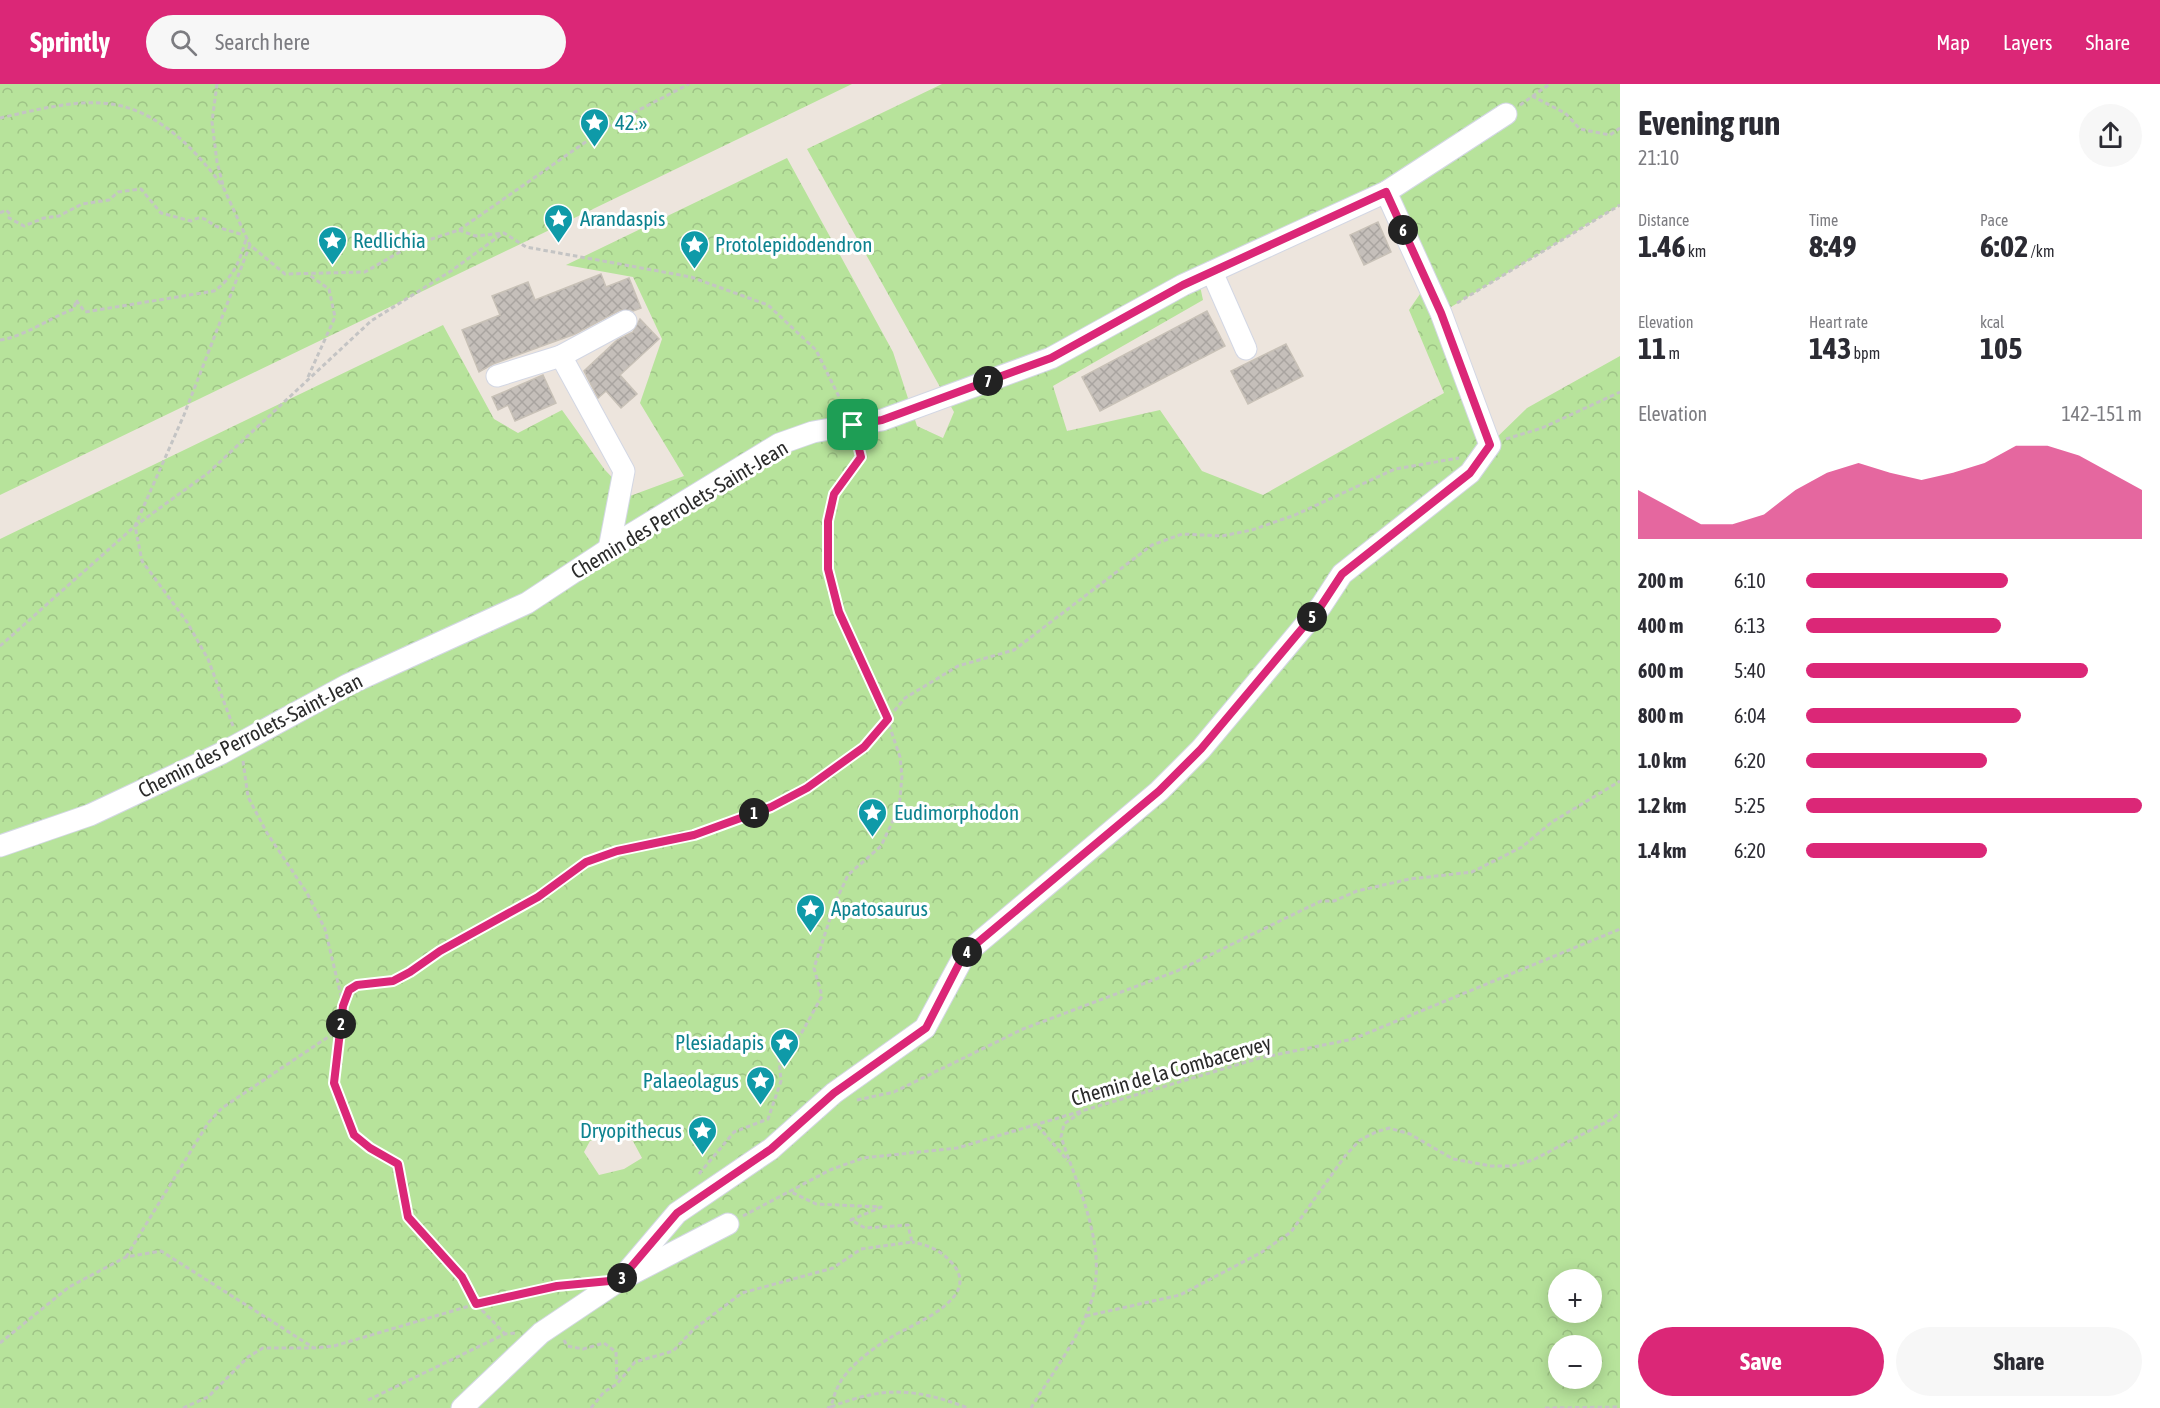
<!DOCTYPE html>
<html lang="en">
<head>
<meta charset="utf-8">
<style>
  :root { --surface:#fff; --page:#f7f7f7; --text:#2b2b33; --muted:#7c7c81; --accent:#db2777 }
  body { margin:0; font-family:"Asap Condensed",sans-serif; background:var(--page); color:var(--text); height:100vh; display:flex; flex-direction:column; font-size:22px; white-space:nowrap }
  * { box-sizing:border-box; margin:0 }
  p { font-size:20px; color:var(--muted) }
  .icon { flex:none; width:33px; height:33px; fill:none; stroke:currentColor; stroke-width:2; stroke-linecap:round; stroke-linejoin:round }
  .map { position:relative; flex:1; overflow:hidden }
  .panel { display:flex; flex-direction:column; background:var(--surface); width:540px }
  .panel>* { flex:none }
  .controls { position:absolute; left:1548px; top:1185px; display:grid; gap:12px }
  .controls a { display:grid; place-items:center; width:54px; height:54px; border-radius:50%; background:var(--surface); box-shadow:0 3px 15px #0003; font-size:30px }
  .pin { position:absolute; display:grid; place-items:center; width:51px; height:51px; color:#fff; margin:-26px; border-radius:12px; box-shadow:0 3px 9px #0006 }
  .km { position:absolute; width:30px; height:30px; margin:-15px; border-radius:50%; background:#222; color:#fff; font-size:16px; line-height:30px; text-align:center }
  .round { display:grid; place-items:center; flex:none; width:63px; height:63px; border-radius:32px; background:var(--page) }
  .headline { display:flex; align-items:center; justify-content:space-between; height:102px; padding:0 18px }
  h1 { font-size:33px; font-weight:700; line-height:45px }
  .figures { display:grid; grid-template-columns:repeat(3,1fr); gap:9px; height:102px; padding:6px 18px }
  .figures div { display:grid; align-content:center }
  .figures b { font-size:30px; font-weight:700 }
  .figures small { font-size:16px; font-weight:400 }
  .figures p { font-size:16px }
  .chart { height:168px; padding:12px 18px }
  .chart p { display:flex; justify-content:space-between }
  .chart svg { width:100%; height:108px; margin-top:6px; fill:var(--accent); opacity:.7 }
  .action { display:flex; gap:12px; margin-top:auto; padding:12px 18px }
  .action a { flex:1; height:69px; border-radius:36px; background:var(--accent); color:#fff; font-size:24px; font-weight:700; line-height:69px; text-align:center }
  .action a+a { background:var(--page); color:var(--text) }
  ul { padding:0 18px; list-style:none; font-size:20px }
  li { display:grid; grid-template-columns:96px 72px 1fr; align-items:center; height:45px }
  li i { height:15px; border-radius:8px; background:var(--accent) }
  header { display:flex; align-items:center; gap:36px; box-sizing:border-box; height:84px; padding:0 30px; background:var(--accent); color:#fff }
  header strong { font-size:28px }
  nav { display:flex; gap:33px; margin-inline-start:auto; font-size:21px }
  .search { width:420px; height:54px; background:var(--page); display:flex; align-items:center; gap:15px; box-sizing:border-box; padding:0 21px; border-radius:33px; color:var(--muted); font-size:22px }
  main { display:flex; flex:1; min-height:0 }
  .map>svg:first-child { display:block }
  .forest { fill:url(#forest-crowns); fill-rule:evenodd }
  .building { fill:url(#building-cross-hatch); stroke:#c8c1b7; stroke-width:1.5 }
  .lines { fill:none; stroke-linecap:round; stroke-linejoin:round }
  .minor-casing { stroke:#d3d7e4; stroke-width:23 }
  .path { stroke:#c4c4c4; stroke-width:3; stroke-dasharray:4.5 3; stroke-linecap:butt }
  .minor { stroke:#fff; stroke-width:21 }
  .route-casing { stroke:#fff; stroke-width:12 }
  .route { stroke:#db2777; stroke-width:8 }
  .labels { text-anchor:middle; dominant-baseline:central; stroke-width:6; stroke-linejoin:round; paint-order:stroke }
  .culture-label { font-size:21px; fill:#0d838f; stroke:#fff; text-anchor:start }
  .street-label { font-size:21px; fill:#2b2b2b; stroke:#fff }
</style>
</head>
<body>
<header>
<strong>Sprintly</strong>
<div class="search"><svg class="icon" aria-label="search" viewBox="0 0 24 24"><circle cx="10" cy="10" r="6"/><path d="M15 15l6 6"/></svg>Search here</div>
<nav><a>Map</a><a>Layers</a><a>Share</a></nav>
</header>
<main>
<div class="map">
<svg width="1620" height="1324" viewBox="0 0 1620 1324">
  <defs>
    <pattern id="forest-crowns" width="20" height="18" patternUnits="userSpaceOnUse" patternTransform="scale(1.5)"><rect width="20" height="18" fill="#b7e39b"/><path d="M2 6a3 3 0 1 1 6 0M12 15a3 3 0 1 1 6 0" fill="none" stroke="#9ec386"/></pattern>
    <pattern id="building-cross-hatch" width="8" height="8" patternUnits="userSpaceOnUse" patternTransform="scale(1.5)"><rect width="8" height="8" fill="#c5bfba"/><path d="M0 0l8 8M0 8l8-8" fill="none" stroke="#a9a4a0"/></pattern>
  </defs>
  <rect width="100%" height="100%" fill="#ede5dd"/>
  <g class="forest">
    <path d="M0,0H852L0,411Z"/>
    <path d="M942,0H1620V121L1441,229L1490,360L1527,324L1620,272V1324H0V455L443,241L494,335L518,349L562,326L605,386L630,412L684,392L640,319L662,255L633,193L566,181L787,74L893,268L917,342L943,354L954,328L807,65ZM1389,98L1431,194L1409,226L1444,309L1263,411L1202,387L1160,326L1067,347L1053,302L1203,216L1197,188ZM627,1046L642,1074L624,1085L599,1091L584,1068L590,1057ZM1558,1196H1592V1228H1558ZM1558,1262H1592V1294H1558Z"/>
  </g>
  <g class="building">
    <path d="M1378,138L1391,168L1364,181L1350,151Z"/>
    <path d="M601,190L606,203L629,194L641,224L633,227L620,226L575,250L493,280L479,288L462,246L500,231L492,212L528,198L535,216Z"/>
    <path d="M1207,227L1225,262L1100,327L1082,293Z"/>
    <path d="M640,235L659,255L620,291L637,310L621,324L606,307L598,314L584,287L617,256L633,248Z"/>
    <path d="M1286,260L1303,292L1248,320L1231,287Z"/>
    <path d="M543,291L556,319L515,337L508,321L498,326L492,313Z"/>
  </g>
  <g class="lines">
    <defs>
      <g id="minor">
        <path d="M1212,188L1246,265"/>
        <path d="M561,272L624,387L609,465"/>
        <path d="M497,292L561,272L626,237"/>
        <path d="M0,762L90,731L222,669L347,601L527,519L630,451L779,360L813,348L882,336L1051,274L1183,201L1386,108L1506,30"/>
        <path d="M620,1196L677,1129L771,1065L834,1009L925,944L965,870L1159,707L1201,665L1321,522L1342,490L1470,389L1490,361L1441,229L1386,108"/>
        <path d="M462,1324L541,1249L620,1196L728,1140"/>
      </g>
    </defs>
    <use href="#minor" class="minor-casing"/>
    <g class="path">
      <path d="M217,0L212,38L217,78L224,105L250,161L285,190L365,188L410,162L459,146L610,41L689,0"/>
      <path d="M1532,12L1565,29L1580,45L1610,51L1620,44"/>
      <path d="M1520,21L1550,0"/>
      <path d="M0,34C32,27 68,17 101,19C153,21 195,64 223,103"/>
      <path d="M0,129L6,126L10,130L9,134L24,142L44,134L59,132L82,120L109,116L118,108L141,105L161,129L191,137C205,129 207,139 218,143C226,146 235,148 243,151"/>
      <path d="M459,146L475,152L504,149L526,163L691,193L768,221L816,266L845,325"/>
      <path d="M1457,219L1620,121"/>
      <path d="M0,256C26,252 49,234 74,225L76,216L85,228L214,207C233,194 240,177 246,155"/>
      <path d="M308,293L335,233L329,205L309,191"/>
      <path d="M1506,355L1542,344L1620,308"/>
      <path d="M0,562L135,442L208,389L371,237L451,187L502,150"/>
      <path d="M233,642L208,575L187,538L142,477L135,442L184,331L250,161"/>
      <path d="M243,677L248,713L267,749L307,809L325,845L343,920"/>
      <path d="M342,929L334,999L354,1051L370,1064L398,1080L408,1133L462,1193L476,1220L505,1250"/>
      <path d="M857,1016L894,1008L1023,945L1177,887L1321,817H1334L1357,807L1410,795L1472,788L1522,763L1552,738L1620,697"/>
      <path d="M1038,1042L1068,1077"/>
      <path d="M699,1090L734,1048L768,1035L781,997L779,975L801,950L822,912L814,884L835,819L848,791L881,762L899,724L902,692L900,673L887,635L839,528L827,485V437L834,410L861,373L858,359"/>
      <path d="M743,1132L830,1086L863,1074L957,1064L1260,974L1353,955L1620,845"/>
      <path d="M126,1173L208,1039L222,1024L334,949L349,906L357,901L393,897L410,888L439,867L538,813L586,778L617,767L694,751L771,723L807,704L864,663L905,614L958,582L1014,566L1152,461L1182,450L1222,452L1252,446L1295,431L1395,385L1459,374"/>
      <path d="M1086,1232L1180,1211L1262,1168L1291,1148L1345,1072L1360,1056L1376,1048L1389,1044L1410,1050L1453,1075L1491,1082H1512L1533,1076L1612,1035L1620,1028"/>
      <path d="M564,1256L567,1262L583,1265L604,1259L616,1268L617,1298"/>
      <path d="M0,1259L69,1203L126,1173L161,1167L314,1264L334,1262L476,1220L580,1200"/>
      <path d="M368,1316L505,1250L515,1249"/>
      <path d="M831,1323C884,1302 915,1304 968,1324"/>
      <path d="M183,1324L208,1313L248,1273L263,1264H313"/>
      <path d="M591,1324L604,1308L617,1300L635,1278L673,1267L694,1245L742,1209L833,1184L861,1165L912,1158L908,1141L865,1144L851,1136L881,1123L816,1120L789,1107"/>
      <path d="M827,1324L831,1323C834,1311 838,1299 846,1290C858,1275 877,1262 893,1252C915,1239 983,1214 952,1179C941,1166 928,1161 912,1158"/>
      <path d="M1031,1324C1049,1294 1079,1254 1090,1221C1110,1167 1078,1104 1061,1053L1064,1040L1083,1027"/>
      <path d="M1545,1324L1620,1323"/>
    </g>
    <use href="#minor" class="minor"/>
  </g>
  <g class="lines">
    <defs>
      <path id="route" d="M1386,108L1441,229L1490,361L1470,389L1342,490L1321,522L1201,665L1159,707L964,870L926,944L834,1009L771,1065L677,1129L620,1196L557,1202L476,1220L462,1193L408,1133L398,1080L370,1064L354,1051L334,999L343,922L349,906L357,901L393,897L410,888L440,867L538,813L586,778L617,767L694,751L771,723L807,704L864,663L888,635L839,528L828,485V437L834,410L861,373L853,341L882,336L1051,274L1183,201Z"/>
    </defs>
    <use href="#route" class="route-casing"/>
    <use href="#route" class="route"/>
  </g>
  <defs>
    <symbol id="sight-pin" viewBox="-11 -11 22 30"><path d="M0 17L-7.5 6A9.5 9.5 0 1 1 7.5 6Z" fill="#0f9aa8" stroke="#fff"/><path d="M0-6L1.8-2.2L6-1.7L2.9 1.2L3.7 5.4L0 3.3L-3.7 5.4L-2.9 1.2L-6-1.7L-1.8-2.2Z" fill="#fff"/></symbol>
  </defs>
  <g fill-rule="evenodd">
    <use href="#sight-pin" x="578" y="22" width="33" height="45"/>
    <use href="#sight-pin" x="542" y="118" width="33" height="45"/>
    <use href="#sight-pin" x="316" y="140" width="33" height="45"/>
    <use href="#sight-pin" x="678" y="144" width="33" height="45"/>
    <use href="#sight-pin" x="856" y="712" width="33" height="45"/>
    <use href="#sight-pin" x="794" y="808" width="33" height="45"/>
    <use href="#sight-pin" x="768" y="942" width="33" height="45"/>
    <use href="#sight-pin" x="744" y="980" width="33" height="45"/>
    <use href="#sight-pin" x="686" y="1030" width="33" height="45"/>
  </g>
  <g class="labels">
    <g class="culture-label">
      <text x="615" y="38">42.»</text>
      <text x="580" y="134">Arandaspis</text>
      <text x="353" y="156">Redlichia</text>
      <text x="715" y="160">Protolepidodendron</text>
      <text x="894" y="728">Eudimorphodon</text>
      <text x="831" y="824">Apatosaurus</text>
      <text x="764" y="958" text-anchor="end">Plesiadapis</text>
      <text x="739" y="996" text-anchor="end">Palaeolagus</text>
      <text x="682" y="1046" text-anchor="end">Dryopithecus</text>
    </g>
    <g class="street-label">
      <text transform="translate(679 425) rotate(-31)">Chemin des Perrolets-Saint-Jean</text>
      <text transform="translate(250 651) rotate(-27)">Chemin des Perrolets-Saint-Jean</text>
      <text transform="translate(1171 986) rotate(-16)">Chemin de la Combacervey</text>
    </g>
  </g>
</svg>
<div class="controls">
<a>+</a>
<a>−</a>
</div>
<div class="pin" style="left:853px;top:341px;background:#1e9e55"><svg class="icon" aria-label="arrive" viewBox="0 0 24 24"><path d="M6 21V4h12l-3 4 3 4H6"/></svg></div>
<b class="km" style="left:754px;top:729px">1</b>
<b class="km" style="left:341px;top:940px">2</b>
<b class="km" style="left:622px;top:1194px">3</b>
<b class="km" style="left:967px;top:868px">4</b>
<b class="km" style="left:1312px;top:533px">5</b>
<b class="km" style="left:1403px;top:146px">6</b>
<b class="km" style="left:988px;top:297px">7</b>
</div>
<section class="panel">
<div class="headline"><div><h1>Evening run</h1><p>21:10</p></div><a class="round"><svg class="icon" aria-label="share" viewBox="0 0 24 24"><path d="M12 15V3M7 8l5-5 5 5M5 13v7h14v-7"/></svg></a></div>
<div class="figures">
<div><p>Distance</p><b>1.46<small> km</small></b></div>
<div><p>Time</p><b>8:49</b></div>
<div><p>Pace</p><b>6:02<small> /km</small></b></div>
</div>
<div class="figures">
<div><p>Elevation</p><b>11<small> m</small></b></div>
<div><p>Heart rate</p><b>143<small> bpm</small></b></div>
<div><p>kcal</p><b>105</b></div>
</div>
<div class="chart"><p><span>Elevation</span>142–151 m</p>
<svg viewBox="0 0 160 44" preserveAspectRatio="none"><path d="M0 44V24L10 31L20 38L30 38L40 34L50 24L60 17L70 13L80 17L90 20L100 17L110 13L120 6L130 6L140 10L150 17L160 24V44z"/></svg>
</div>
<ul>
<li><b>200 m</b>6:10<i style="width:60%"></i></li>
<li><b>400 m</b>6:13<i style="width:58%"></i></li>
<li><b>600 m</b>5:40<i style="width:84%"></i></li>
<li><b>800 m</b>6:04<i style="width:64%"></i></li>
<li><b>1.0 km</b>6:20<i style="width:54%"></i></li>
<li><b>1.2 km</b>5:25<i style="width:100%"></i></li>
<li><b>1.4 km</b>6:20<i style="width:54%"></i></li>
</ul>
<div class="action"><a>Save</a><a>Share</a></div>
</section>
</main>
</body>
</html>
